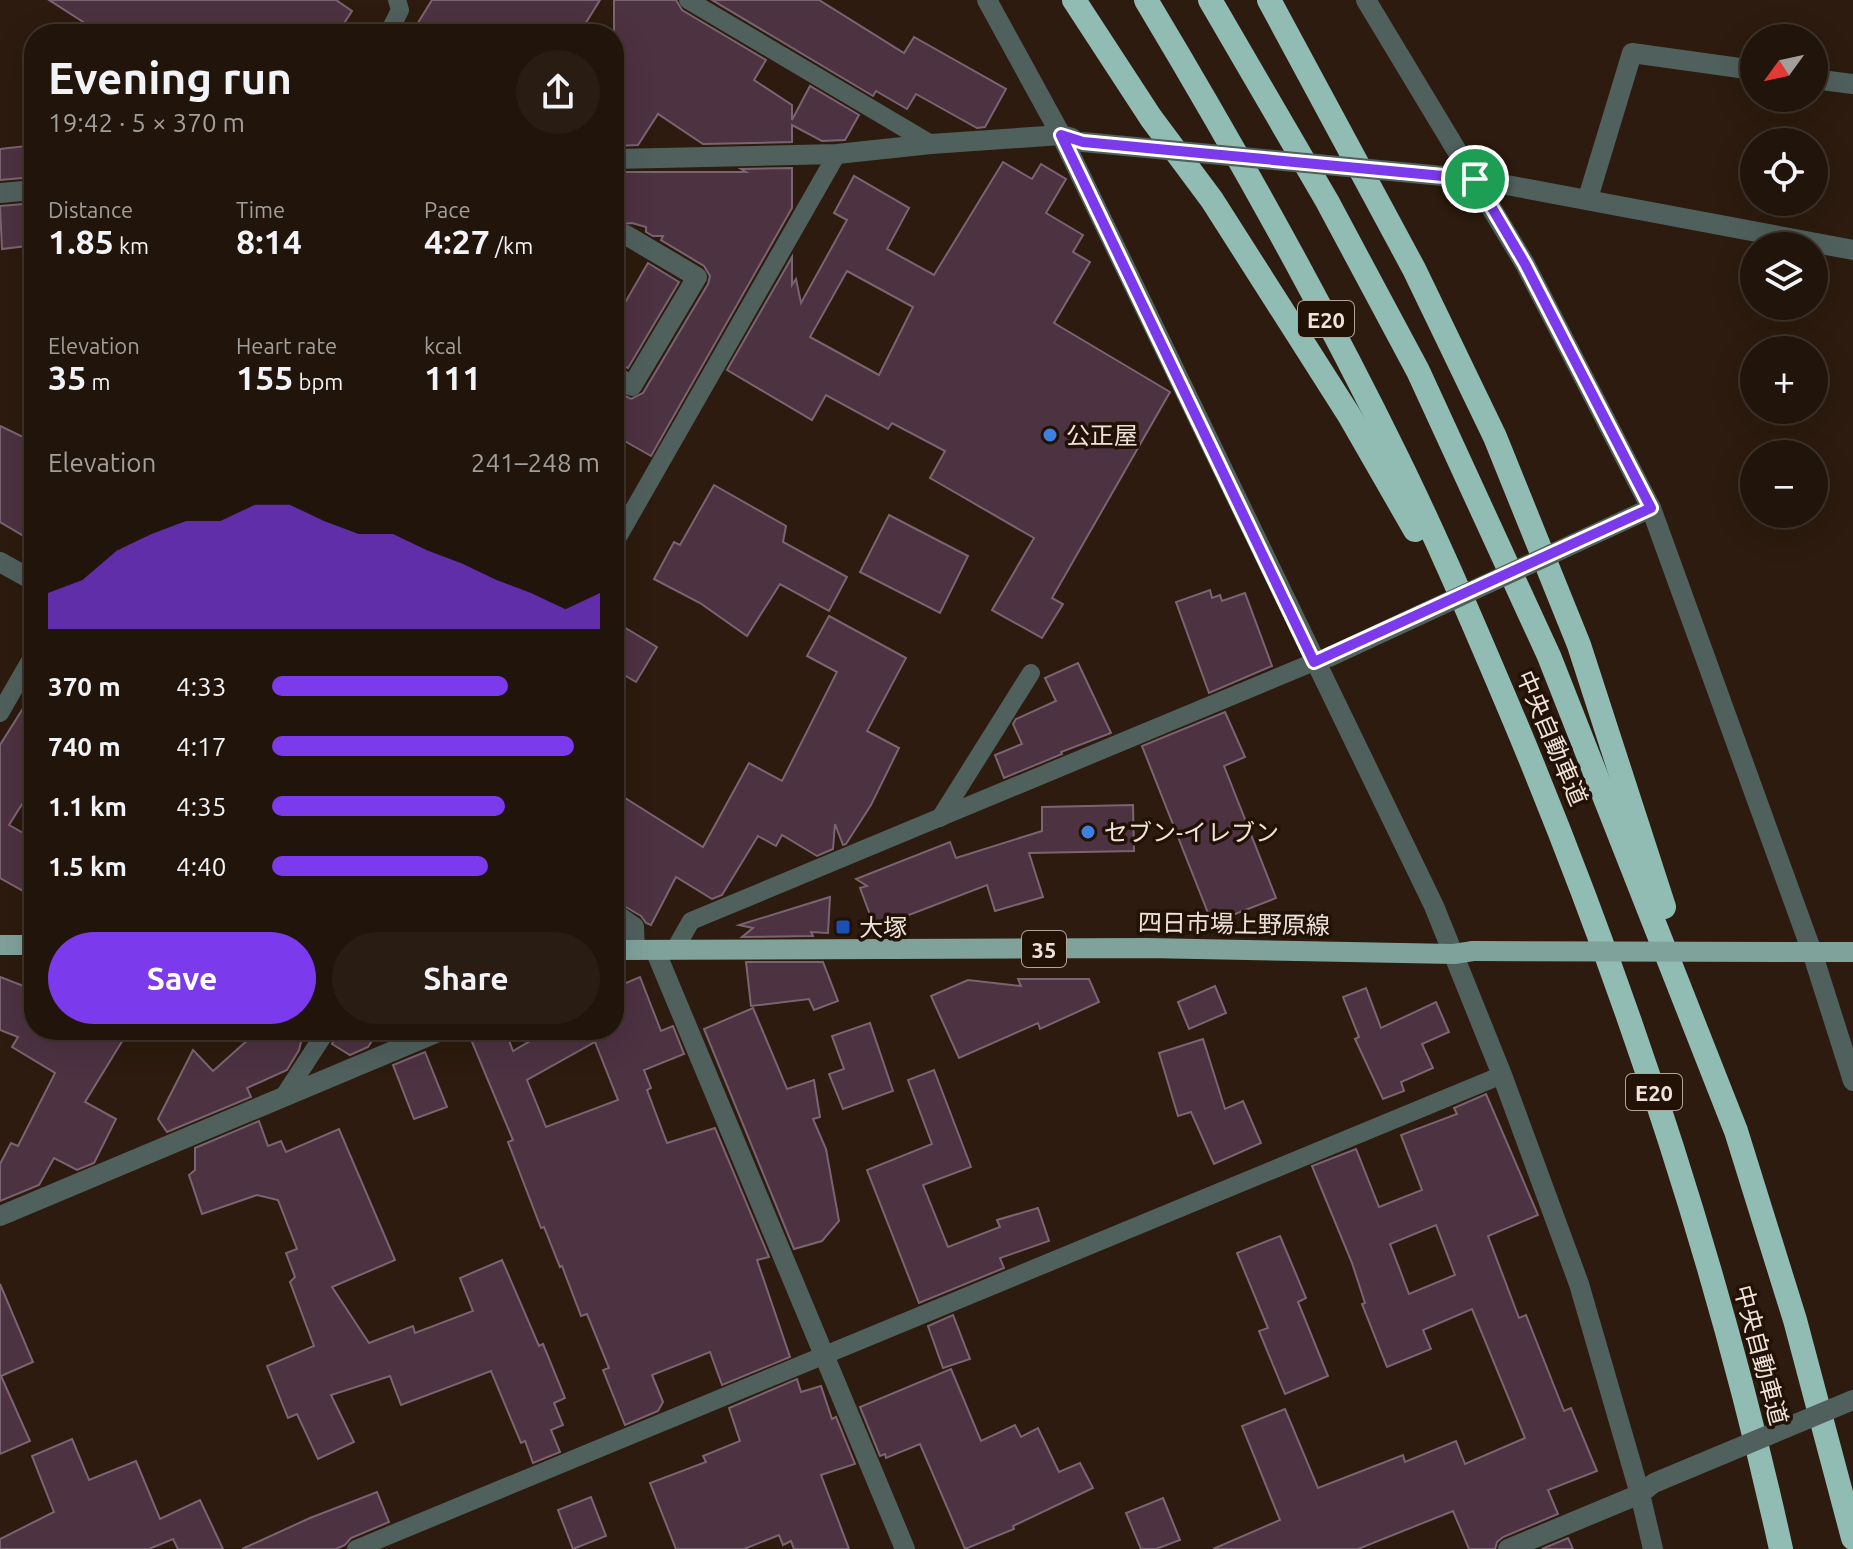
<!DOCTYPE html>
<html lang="en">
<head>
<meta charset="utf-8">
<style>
  :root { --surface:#21140a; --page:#291d13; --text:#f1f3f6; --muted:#a29e9c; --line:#3e332b; --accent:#7c3aed }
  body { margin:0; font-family:Ubuntu,"Noto Sans JP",sans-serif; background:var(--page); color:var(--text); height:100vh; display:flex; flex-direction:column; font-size:30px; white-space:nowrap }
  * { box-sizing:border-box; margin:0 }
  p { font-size:26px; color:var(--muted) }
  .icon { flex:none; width:44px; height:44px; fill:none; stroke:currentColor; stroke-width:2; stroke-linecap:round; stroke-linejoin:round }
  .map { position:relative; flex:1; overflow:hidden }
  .drawer { position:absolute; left:24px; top:24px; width:600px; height:1016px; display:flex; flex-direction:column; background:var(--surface); border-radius:32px; box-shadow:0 8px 32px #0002,0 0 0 2px var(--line) }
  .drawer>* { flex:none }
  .needle { width:52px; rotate:237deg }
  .fabs { position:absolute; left:1740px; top:24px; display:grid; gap:16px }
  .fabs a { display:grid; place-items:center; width:88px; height:88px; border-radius:50%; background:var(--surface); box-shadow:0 8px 32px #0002,0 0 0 2px var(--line); font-size:40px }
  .pin { position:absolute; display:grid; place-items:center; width:68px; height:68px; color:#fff; margin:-34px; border:4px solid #fff; border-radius:50%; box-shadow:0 2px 8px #0007 }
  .round { display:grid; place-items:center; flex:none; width:84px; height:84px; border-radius:42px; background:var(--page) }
  .headline { display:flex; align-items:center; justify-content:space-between; height:136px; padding:0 24px }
  h1 { font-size:44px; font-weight:700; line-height:60px }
  .figures { display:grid; grid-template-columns:repeat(3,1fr); gap:12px; height:136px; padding:8px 24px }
  .figures div { display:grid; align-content:center }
  .figures b { font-size:34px; font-weight:700 }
  .figures small { font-size:22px; font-weight:400 }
  .figures p { font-size:22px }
  .chart { height:224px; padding:16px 24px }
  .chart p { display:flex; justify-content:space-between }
  .chart svg { width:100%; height:144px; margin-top:8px; fill:var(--accent); opacity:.7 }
  .action { display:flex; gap:16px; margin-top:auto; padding:16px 24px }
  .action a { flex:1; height:92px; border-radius:48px; background:var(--accent); color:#fff; font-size:32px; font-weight:700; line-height:92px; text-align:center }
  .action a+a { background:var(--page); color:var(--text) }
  ul { padding:0 24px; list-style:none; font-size:26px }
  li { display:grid; grid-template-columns:128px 96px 1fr; align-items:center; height:60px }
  li i { height:20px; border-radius:10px; background:var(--accent) }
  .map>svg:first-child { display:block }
  .building { fill:#4d3242; stroke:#7b6471; stroke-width:2; fill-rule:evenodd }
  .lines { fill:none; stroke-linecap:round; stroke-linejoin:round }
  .lane { stroke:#50605d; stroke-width:18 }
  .street { stroke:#50605d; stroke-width:20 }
  .primary { stroke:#7fa29b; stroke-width:20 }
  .highway { stroke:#91bcb4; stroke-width:24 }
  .street-bridge { stroke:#50605d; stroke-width:20 }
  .primary-bridge { stroke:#7fa29b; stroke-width:20 }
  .route-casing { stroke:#fff; stroke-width:16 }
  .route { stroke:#7c3aed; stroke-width:10 }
  .shop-dot { fill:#3f7fe0; stroke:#221205; stroke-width:3 }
  .transit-dot { fill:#1a4fb4; stroke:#221205; stroke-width:3 }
  .labels { text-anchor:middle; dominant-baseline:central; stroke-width:7; stroke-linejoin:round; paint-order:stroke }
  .shield { fill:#221205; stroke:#b1a49a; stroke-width:2 }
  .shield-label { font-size:22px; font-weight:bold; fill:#eee2da }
  .poi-label { font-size:24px; fill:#eee2da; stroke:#221205; text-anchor:start }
  .street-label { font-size:24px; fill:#eee2da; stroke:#221205 }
</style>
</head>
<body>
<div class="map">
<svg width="1853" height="1549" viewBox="0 0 1853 1549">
  <rect width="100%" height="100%" fill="#2c1b0e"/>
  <g class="building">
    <path d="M49,0H336L352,11L337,34H102Z"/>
    <path d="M432,0H600L579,34H411Z"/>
    <path d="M614,0H676L682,10L766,60L754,80L792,105V120L810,86L859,115L845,140L822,141L792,125V142L703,144L658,114L638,145L614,146Z"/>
    <path d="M712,0H819L904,53L914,37L1006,89L985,127L977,128L916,94L907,109L876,91L873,96Z"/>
    <path d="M34,145V177L0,180V149Z"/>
    <path d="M1003,162L1032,179L1041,164L1066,179L1046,213L1083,235L1073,252L1090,262L1054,323L1170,392L1052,598L1063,604L1042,638L992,610L1034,538L930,478L945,451L892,423L888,429L826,395L812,420L727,370L792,257V285L796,279L801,303L847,220L834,213L854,176L909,208L887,249L934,275ZM847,271L913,307L879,375L810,337Z"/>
    <path d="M792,168V208L651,456L614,435V390L631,399L643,393L708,284L710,276L704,266L661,240L663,236H653L646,232V227L632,223L614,225V172H746L741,169Z"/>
    <path d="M34,203V245L2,249L0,206Z"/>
    <path d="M648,263L679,282L628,368L614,362V294L626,301Z"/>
    <path d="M0,426L21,436L34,437V458L25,475L34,480V542L0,522Z"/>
    <path d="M714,485L786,526L783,542L847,577L829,611L780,584L747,636L700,603L654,579L674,542L680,545Z"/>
    <path d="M889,515L968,556L940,613L860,572Z"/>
    <path d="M1210,590L1212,598L1220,595L1222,601L1245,593L1272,666L1209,693L1176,602Z"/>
    <path d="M829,616L906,658L867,731L899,748L871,805L846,844L843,845L835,824L833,849L817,856L782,835L776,846L758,836L722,895L712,899L676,877L651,925L646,923L641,916L614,900V791L703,847L749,763L782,781L837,672L807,656Z"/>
    <path d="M614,621L657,647L636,682L614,669Z"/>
    <path d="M1078,663L1111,733L1061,752L1062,754L1004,778L995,755L1022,744L1013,724L1016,719L1056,701L1045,678Z"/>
    <path d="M34,691V785L9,825L34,839V897L0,878V745Z"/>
    <path d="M1225,712L1245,757L1224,766L1276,898L1212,923L1142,746Z"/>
    <path d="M1133,805L1134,851L1029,853L1043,897L995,911L987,885L875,928L860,888L867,886L856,879L950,842L956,858L1042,831V807Z"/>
    <path d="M830,897L828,933L811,932L813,936L742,937L753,928L739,925Z"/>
    <path d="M746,962H823L838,1001L814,1010L809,999L751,1006Z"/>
    <path d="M0,977L34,990V1030H129L85,1102L116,1119L94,1163L77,1170L54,1158L39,1185L0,1201V1164L11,1143L18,1146L55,1073L12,1047L18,1037L0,1030Z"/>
    <path d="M640,977L661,1031L673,1026L684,1054L644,1070L651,1088L647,1090L667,1143L715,1128L769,1257L757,1260L790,1357L722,1385L710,1352L652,1375L663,1402L658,1411L625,1425L603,1370L609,1368L587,1314L581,1316L562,1266L560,1267L544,1227L541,1228L508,1142L513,1140L467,1030H505L513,1051L549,1030H614V988ZM595,1042L618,1100L546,1127L527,1080Z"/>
    <path d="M1018,979H1089L1099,1002L1040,1029L1038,1023L959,1058L931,996L968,980L1021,986Z"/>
    <path d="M1215,986L1226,1013L1189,1029L1178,1002Z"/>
    <path d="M1366,988L1381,1028L1436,1002L1449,1032L1422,1044L1433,1068L1401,1082L1404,1091L1383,1099L1355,1039L1359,1037L1343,997Z"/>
    <path d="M753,1008L787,1089L814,1080L820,1117L813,1119L826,1149L839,1221L822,1241L794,1249L704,1029Z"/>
    <path d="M870,1023L893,1091L843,1109L829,1074L844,1069L832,1036Z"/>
    <path d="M259,1030H304L299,1050L287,1070L247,1088L251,1097L167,1132L158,1119L193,1050L213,1071Z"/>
    <path d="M339,1030H409L383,1041L379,1030L368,1047L350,1055L332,1044Z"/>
    <path d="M1203,1039L1225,1109L1243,1101L1261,1143L1214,1164L1191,1112L1178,1116L1159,1053Z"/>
    <path d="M425,1052L447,1107L414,1119L393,1065Z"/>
    <path d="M934,1070L971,1167L923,1185L948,1247L1000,1227L997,1220L1038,1208L1049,1241L1000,1258L1004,1268L919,1303L867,1170L932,1144L908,1080Z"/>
    <path d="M1486,1094L1538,1215L1488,1236L1519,1318L1526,1315L1564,1411L1571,1408L1597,1471L1548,1490L1558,1514L1503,1537L1497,1542L1495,1549H1469L1453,1511L1358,1549H1213L1280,1520L1242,1426L1285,1409L1318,1488L1403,1455L1405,1462L1456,1441L1465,1464L1525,1438L1472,1309L1423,1330L1431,1349L1387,1367L1362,1304L1365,1303L1352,1263L1312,1166L1356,1149L1379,1207L1422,1190L1401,1135L1457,1114L1454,1108ZM1436,1225L1455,1275L1409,1294L1390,1244Z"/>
    <path d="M259,1121L268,1146L281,1141L286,1152L339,1129L395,1260L332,1287L369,1343L413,1326L415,1333L473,1311L460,1278L502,1260L539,1346L543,1344L565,1398L554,1403L563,1425L551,1430L560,1452L533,1463L525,1441L521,1443L491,1371L401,1405L390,1376L331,1395L354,1442L318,1459L297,1414L288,1418L267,1366L314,1346L290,1282L295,1277L286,1253L297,1249L278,1200L257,1195L202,1214L189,1175L195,1170V1148Z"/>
    <path d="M1280,1236L1306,1298L1298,1302L1328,1376L1285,1394L1259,1331L1268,1328L1237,1253Z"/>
    <path d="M0,1284L33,1362L1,1376L30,1441L0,1454Z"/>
    <path d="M953,1315L970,1359L943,1368L928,1326Z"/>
    <path d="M951,1369L981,1441L1015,1425L1021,1437L1038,1428L1059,1472L1080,1463L1093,1488L1013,1526L1014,1529L965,1549L920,1444L886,1458L885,1454L880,1456L860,1407Z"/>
    <path d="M797,1379L801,1392L821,1386L832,1419L836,1417L855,1464L821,1475L849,1549H794L791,1541L783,1545L779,1535L744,1549H676L650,1483L706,1462L703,1456L740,1441L729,1408Z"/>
    <path d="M72,1439L89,1480L136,1461L160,1519L200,1500L223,1549H178L173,1539L149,1549H0V1539L54,1512L32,1456Z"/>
    <path d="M377,1492L389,1522L351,1538L345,1545L336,1549H242L310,1518Z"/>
    <path d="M591,1497L606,1536L573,1549L558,1510Z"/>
    <path d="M1163,1498L1180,1540L1156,1549H1141L1126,1513Z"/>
    <path d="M1568,1538L1573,1549H1542Z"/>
  </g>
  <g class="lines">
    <g class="lane">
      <path d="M688,0L931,144"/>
      <path d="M388,34L400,10L397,0"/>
      <path d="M614,544L837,154"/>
      <path d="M0,713L34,654"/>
      <path d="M940,818L1031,673"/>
      <path d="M675,949L691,921L1314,662"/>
      <path d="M284,1096L327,1030"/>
      <path d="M356,1549L1502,1075"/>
    </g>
    <g class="street">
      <path d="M987,0L1061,135L1434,906L1502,1075L1579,1284L1640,1494L1653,1549"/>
      <path d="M1366,0L1525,264L1651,508L1812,952L1853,1081"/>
      <path d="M1814,79L1853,84"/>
      <path d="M614,159L837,154L931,144L1061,135L1072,138"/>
      <path d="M1475,179L1853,250"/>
      <path d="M0,193L34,190"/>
      <path d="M1588,198L1632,53L1754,70"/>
      <path d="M614,238L626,235L697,277L632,386L614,375"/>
      <path d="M0,562L34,581"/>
      <path d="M614,913L634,927L635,950"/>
      <path d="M655,950L905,1549"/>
      <path d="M0,1216L443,1030"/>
      <path d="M1508,1549L1640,1494L1650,1486"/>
    </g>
    <g class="primary">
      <path d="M0,945H34"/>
      <path d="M614,950L1147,948L1454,954L1473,951"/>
      <path d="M1788,952H1853"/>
    </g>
    <g class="highway">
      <path d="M1074,0L1151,118L1212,200L1349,415L1415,530"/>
      <path d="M1146,0C1236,150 1321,302 1398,459C1441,547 1480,639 1518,729C1628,994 1719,1269 1781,1549"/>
      <path d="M1210,0L1327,201L1418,371L1549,656L1736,1131L1795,1320L1853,1538"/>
      <path d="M1269,0L1414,269L1495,437L1579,645L1664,907"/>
    </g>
    <g class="street-bridge">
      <path d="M1083,142L1475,179"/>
      <path d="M1329,657L1651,508"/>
      <path d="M1654,1483L1853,1400"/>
    </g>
    <path class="primary-bridge" d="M1473,951L1788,952"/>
  </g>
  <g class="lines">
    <defs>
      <path id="route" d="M1061,135L1083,142L1475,179L1525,264L1651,508L1314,662Z"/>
    </defs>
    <use href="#route" class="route-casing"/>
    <use href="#route" class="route"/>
  </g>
  <g class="shop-dot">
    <circle cx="1050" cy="435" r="8"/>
    <circle cx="1088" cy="832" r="8"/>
  </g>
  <rect class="transit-dot" x="835" y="919" width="16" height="16" rx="4"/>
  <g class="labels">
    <g class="shield">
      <rect x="1298" y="301" width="56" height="36" rx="6"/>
      <rect x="1022" y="931" width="44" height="36" rx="6"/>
      <rect x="1626" y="1074" width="56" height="36" rx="6"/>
    </g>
    <g class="shield-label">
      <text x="1326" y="319">E20</text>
      <text x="1044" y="949">35</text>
      <text x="1654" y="1092">E20</text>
    </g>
    <g class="poi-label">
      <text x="1066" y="435">公正屋</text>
      <text x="1104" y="832">セブン-イレブン</text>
      <text x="859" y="927">大塚</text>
    </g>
    <g class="street-label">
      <text transform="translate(1552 738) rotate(67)">中央自動車道</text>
      <text transform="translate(1234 924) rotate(1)">四日市場上野原線</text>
      <text transform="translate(1761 1355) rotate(75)">中央自動車道</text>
    </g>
  </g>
</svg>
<div class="fabs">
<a><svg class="needle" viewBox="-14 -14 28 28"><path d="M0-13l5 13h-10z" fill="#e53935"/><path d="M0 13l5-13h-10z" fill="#a29e9c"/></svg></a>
<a><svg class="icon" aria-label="locate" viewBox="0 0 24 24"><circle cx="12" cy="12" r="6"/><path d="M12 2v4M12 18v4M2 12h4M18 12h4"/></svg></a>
<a><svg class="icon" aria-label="layers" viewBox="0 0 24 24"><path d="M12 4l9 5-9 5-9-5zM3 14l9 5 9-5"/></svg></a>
<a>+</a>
<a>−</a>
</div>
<div class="pin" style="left:1475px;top:179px;background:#1e9e55"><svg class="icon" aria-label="arrive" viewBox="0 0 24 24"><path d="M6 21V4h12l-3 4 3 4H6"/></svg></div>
<section class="drawer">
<div class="headline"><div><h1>Evening run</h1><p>19:42 · 5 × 370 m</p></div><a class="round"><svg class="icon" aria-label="share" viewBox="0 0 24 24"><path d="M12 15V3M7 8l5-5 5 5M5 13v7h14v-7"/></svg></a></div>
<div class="figures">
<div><p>Distance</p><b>1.85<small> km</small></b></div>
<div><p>Time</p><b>8:14</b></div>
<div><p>Pace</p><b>4:27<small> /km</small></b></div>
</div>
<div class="figures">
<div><p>Elevation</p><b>35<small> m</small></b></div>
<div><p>Heart rate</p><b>155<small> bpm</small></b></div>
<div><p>kcal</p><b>111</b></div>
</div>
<div class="chart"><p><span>Elevation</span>241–248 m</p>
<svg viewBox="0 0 160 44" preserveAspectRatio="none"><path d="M0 44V33L10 29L20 20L30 15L40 11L50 11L60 6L70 6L80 11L90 15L100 15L110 20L120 24L130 29L140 33L150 38L160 33V44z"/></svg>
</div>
<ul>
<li><b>370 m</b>4:33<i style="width:72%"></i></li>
<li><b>740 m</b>4:17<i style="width:92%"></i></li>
<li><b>1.1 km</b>4:35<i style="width:71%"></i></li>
<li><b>1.5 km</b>4:40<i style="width:66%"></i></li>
</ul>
<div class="action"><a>Save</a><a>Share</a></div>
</section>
</div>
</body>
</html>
